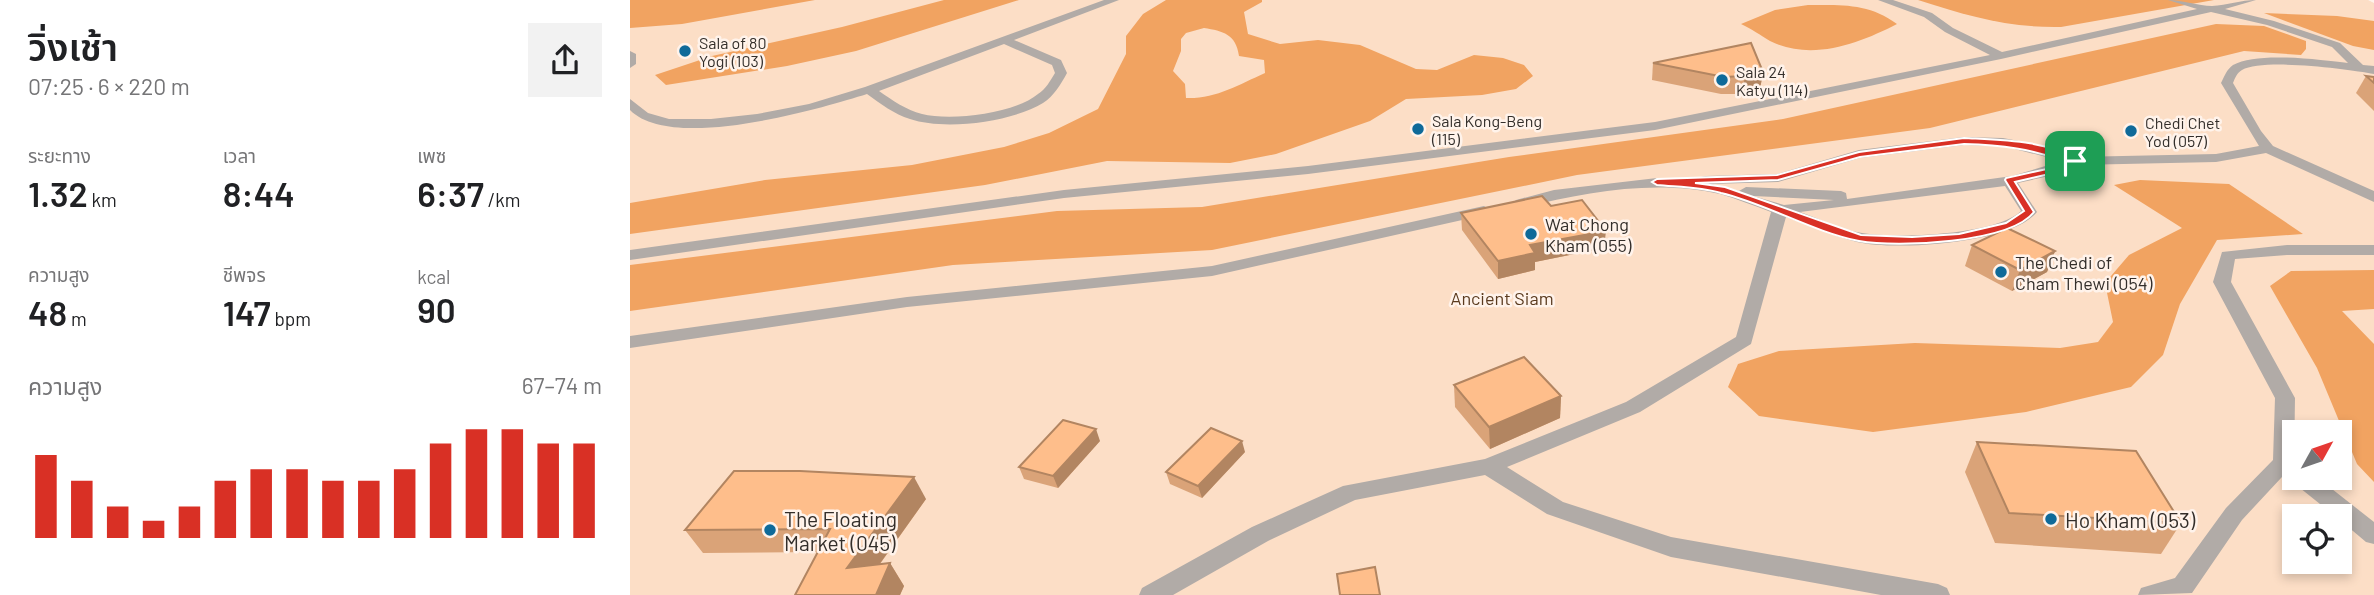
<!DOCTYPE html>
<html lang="th">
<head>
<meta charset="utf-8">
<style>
  :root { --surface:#fff; --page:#f2f2f2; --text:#202124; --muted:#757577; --accent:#d93025 }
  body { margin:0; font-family:Barlow,"Noto Sans Thai",sans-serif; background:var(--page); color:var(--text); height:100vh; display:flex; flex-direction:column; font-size:26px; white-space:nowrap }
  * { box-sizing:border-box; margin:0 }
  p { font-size:23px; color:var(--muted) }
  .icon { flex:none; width:38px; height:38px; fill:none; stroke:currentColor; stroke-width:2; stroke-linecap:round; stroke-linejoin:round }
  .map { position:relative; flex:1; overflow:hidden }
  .details { display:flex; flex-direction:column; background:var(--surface); width:630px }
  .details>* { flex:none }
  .needle { width:46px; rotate:50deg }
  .controls { position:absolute; left:1652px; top:420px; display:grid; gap:14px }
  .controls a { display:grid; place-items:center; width:70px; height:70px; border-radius:0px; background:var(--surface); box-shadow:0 4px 10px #0003; font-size:35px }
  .pin { position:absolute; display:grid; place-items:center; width:60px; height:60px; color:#fff; margin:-30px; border-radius:14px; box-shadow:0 4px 10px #0006 }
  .round { display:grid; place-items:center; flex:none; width:74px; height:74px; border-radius:0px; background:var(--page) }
  .headline { display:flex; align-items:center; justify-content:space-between; height:119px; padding:0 28px }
  h1 { font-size:38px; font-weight:600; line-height:52px }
  .stats { display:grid; grid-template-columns:repeat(3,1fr); gap:10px; height:119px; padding:7px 28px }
  .stats div { display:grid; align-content:center }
  .stats b { font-size:35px; font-weight:600 }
  .stats small { font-size:19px; font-weight:400 }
  .stats p { font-size:19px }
  .chart { height:196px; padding:14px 28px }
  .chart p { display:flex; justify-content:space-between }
  .chart svg { width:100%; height:126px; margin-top:7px; stroke:var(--accent); stroke-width:6 }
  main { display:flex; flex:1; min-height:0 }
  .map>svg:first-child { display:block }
  .green { fill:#fcdec6; fill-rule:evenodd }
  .water { fill:#f1a361; fill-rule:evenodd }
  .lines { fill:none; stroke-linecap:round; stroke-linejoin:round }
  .lane { fill:#b1aba7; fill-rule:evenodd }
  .wall { fill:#daa378 }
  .shaded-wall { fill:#b28561 }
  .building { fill:#febe8b; stroke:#b28561; stroke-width:2 }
  .route { fill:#d93025; stroke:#fff; stroke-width:2; fill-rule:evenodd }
  .poi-dot { fill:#0f6a99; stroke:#fff3eb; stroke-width:2.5 }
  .labels { text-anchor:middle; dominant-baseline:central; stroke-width:5; stroke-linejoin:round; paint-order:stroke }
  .far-poi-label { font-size:16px; fill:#332e2a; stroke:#fff3eb; text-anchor:start }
  .poi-label { font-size:18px; fill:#332e2a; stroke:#fff3eb; text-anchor:start }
  .park-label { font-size:18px; fill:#5a3a1e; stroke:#fff3eb }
  .near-poi-label { font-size:21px; fill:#332e2a; stroke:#fff3eb; text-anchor:start }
</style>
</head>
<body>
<main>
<section class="details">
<div class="headline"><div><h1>วิ่งเช้า</h1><p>07:25 · 6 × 220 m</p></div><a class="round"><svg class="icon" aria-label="share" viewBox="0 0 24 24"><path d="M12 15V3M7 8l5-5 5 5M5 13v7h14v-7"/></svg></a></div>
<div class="stats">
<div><p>ระยะทาง</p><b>1.32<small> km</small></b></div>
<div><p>เวลา</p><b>8:44</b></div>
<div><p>เพซ</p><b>6:37<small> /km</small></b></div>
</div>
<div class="stats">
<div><p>ความสูง</p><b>48<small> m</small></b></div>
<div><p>ชีพจร</p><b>147<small> bpm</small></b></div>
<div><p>kcal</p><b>90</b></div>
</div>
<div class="chart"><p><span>ความสูง</span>67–74 m</p>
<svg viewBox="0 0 160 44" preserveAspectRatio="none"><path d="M5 44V15M15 44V24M25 44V33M35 44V38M45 44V33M55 44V24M65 44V20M75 44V20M85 44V24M95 44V24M105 44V20M115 44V11M125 44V6M135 44V6M145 44V11M155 44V11"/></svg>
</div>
</section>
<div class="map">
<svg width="1744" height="595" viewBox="0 0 1744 595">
  <rect width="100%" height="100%" fill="#fff3eb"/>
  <path class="green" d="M0,0H1738L1744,3V595H0ZM1664,432H1710V478H1664ZM1664,516H1710V562H1664Z"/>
  <g class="water">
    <path d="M0,0H185L52,24L0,28Z"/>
    <path d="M314,0H389L226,51L157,66L36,85L25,75L82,56L212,27Z"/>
    <path d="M536,0H632V2L614,12L618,34L650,44L688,40L730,45L786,69L807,70L844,55L873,58L894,65L903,76L886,89L852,95L776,99L740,121L646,154L600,163L477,161L355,185L0,234V203L135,180L282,165L374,147L419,133L468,109L496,54V36L513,14ZM574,28C593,31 606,34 609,56L634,60L635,73C608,85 586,99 556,98L555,84L543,71L551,51V39L556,33Z"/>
    <path d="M1288,0H1584L1431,27C1378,28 1338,16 1288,0Z"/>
    <path d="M1178,5C1212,5 1239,3 1267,24C1230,43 1182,62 1140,41C1130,35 1122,29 1111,24L1145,10Z"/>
    <path d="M1634,13L1707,16L1744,21V50L1723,46Z"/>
    <path d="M1586,24L1634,26L1676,41V49L1671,55L1614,51L1300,128L947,175L582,250L323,265L0,311V265L427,211L572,207L879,157L1153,119Z"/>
    <path d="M1510,180L1599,184L1673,234L1587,240L1550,304L1533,355L1501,387L1396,412L1243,432L1129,416L1098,387L1108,364L1149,351L1285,343L1430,348L1468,342L1483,322L1475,283L1499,255L1552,228L1484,185Z"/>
    <path d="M1744,270V309L1712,311L1744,344V482L1727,464L1687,368L1640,286L1661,271Z"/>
  </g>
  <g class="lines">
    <g class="lane">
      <path d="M474,0H489L384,40L431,60L437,73C431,84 424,96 413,103C382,122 315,131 280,119C264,114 251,104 237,94C186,110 41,152 0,110V99L18,113L39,119H81L127,114L179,104L235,87ZM374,44L422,65L425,73C420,81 416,89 408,94C384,114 321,121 292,114C276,110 262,100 249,91Z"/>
      <path d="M1248,0H1263L1302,13L1323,28L1372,52L1567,9L1538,0C1553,0 1568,6 1582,6C1597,5 1611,0 1626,0L1595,9L1644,21L1710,43L1733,65L1744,66V74C1719,69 1633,58 1612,70C1607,73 1605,78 1603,83L1631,131L1643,146L1744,191V202L1636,153L1586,162L1447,165L1419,176L1388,183L1407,212C1382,244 1265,251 1227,242C1203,236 1179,225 1156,217L1121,344L1010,412L877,467L933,502L1041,537L1308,584L1317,588L1320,595H1251L1041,557L917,514L855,475L725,500L638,541L543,595H509L512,588L622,527L713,486L855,459L996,402L1106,337L1141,212C1125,206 1107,199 1090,194C1026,179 954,192 891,208L883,203L886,200L924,190L1027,178L1071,183V177L1076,176L1147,174L1229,150L1334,137L1373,138L1414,146L1446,157L1586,154L1629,146L1591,83C1594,77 1597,69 1603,65C1627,51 1691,60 1718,63L1702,47L1637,25L1581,12L1371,59L1025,130L678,174L434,198L0,260V250L434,190L678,166L1025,122L1360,55L1315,32L1294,17ZM1334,145L1373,146L1432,161L1382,176L1217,199L1216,193L1211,191L1116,187L1109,191L1081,184L1148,182L1230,158ZM1375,186L1391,211C1367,235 1266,239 1232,233C1212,230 1190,219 1170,212ZM1123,196L1204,200L1154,205Z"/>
      <path d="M0,51L6,54V64L0,68Z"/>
      <path d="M854,206L862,211L859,214L582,276L277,307L0,348V336L277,297L582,266Z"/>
      <path d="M1657,245H1744V255H1657L1605,259L1601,282L1665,398L1664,464L1612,520L1562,593L1508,595L1511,588L1545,578L1596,508L1643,460L1645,398L1583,282L1592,252Z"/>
      <path d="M1664,474V478H1688L1744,522V544L1736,542L1710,520V516H1705L1665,484L1662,478Z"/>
    </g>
  </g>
  <g class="wall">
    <path d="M1023,63L1133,72L1130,89L1112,94H1091L1022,80Z"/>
    <path d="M1736,76L1744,77V111L1726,93Z"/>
    <path d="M921,206L974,248L905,262V270L868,279L832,230L831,213Z"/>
    <path d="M1342,245L1425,251L1417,272L1382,291L1335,266Z"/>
    <path d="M824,385L931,396L930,418L860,449L825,407Z"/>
    <path d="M470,441L428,488L394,479L389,467Z"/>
    <path d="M1347,442L1551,523L1531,554L1365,543L1335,472Z"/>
    <path d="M615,452L572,498L540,484L536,472Z"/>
    <path d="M296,499L250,564L260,563L274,586L270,595H165L188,552L73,553L55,530Z"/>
  </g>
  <g class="shaded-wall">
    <path d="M1133,72L1130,89L1112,94L1115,76Z"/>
    <path d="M976,231L974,248L905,262V270L868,279V261L900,245Z"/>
    <path d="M1425,251L1417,272L1382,291L1390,270Z"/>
    <path d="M931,396L930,418L860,449L859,427Z"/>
    <path d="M466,429L470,441L428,488L423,476Z"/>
    <path d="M612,441L615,452L572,498L568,486Z"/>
    <path d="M284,477L296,499L231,590L217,568Z"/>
    <path d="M260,563L274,586L270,595H246Z"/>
  </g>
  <g class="building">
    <path d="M1121,43L1133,72L1115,76L1094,77L1023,63Z"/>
    <path d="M1736,76L1744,77V83Z"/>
    <path d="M912,196L921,206L952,200L976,231L900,245L905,253L868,261L831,213Z"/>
    <path d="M1377,228L1425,251L1390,270L1342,245Z"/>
    <path d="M894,357L931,396L859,427L824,385Z"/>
    <path d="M433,420L466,429L423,476L389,467Z"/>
    <path d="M581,428L612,441L568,486L536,472Z"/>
    <path d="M1347,442L1506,451L1551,523L1379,513Z"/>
    <path d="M104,471H170L284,477L217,568L260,563L246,595H165L200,529L55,530Z"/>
    <path d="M745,567L750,595H710L707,574Z"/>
  </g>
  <path class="route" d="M1334,138C1371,140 1418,140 1450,161L1432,171L1385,182L1404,212C1380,243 1267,248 1229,241C1183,232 1137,204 1091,193C1071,187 1048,187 1027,185L1022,182L1027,179L1147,175L1229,152ZM1334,144C1371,145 1403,149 1437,162L1426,167L1376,178L1375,180L1394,211L1376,223L1329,234L1282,237L1231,235L1095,187L1065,183L1148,180L1230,157Z"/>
  <g class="poi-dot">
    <circle cx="55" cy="51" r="7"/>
    <circle cx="1092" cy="80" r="7"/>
    <circle cx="788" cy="129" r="7"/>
    <circle cx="1501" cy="131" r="7"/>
    <circle cx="901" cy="234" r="7"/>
    <circle cx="1371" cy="272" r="7"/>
    <circle cx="1421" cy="519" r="7"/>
    <circle cx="140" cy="530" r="7"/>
  </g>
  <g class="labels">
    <g class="far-poi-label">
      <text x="69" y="42">Sala of 80<tspan x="69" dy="18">Yogi (103)</tspan></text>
      <text x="1106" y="71">Sala 24<tspan x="1106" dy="18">Katyu (114)</tspan></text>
      <text x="802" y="120">Sala Kong-Beng<tspan x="802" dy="18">(115)</tspan></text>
      <text x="1515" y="122">Chedi Chet<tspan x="1515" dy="18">Yod (057)</tspan></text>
    </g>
    <g class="poi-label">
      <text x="915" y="224">Wat Chong<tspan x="915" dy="21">Kham (055)</tspan></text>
      <text x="1385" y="262">The Chedi of<tspan x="1385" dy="21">Cham Thewi (054)</tspan></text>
    </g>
    <g class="park-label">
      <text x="872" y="298">Ancient Siam</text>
    </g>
    <g class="near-poi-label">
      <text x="154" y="518">The Floating<tspan x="154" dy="24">Market (045)</tspan></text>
      <text x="1435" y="519">Ho Kham (053)</text>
    </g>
  </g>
</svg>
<div class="controls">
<a><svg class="needle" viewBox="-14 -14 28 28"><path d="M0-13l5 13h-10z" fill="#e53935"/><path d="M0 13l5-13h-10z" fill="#757577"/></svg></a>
<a><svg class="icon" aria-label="locate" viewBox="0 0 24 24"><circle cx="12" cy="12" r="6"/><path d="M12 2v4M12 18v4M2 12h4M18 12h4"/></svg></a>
</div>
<div class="pin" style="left:1445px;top:161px;background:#1e9e55"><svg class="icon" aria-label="arrive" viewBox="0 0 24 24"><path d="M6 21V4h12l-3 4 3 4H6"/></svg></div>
</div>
</main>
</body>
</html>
